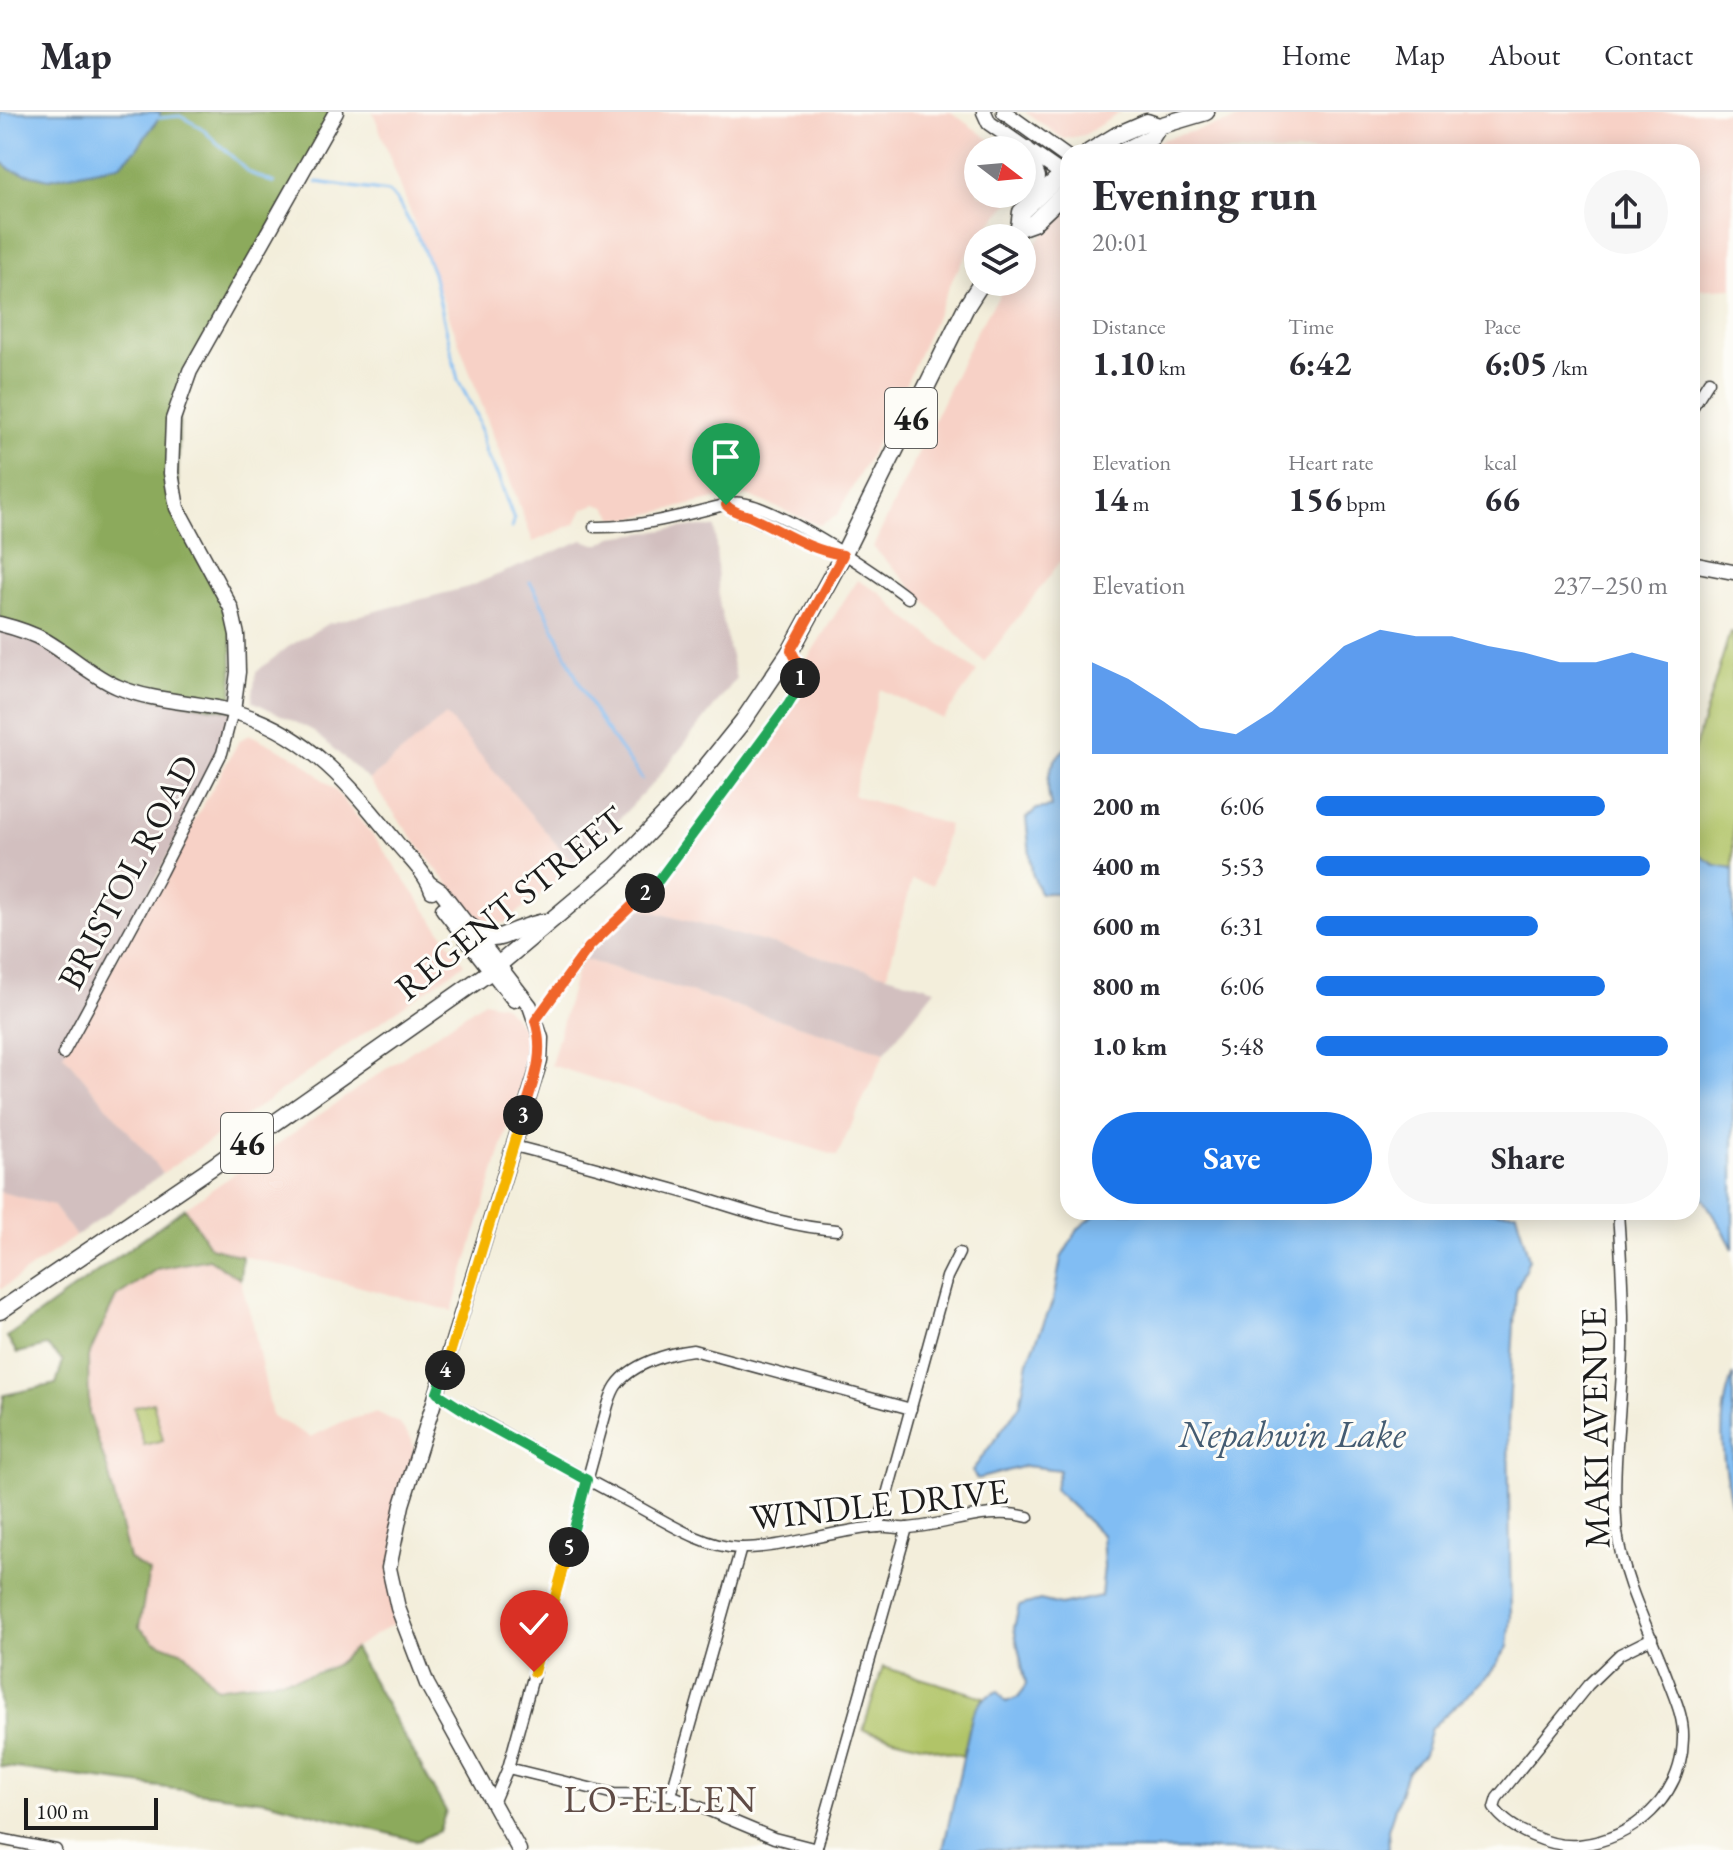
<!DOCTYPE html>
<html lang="en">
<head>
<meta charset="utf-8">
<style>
  :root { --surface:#fff; --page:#f7f7f7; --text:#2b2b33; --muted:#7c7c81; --line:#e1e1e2; --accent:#1a73e8 }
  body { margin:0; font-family:"EB Garamond",serif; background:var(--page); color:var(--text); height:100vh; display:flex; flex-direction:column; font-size:30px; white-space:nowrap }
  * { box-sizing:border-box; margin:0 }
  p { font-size:26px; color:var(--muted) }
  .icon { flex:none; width:44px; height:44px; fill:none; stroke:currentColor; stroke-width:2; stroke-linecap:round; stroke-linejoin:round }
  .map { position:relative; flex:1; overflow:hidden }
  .details { position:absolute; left:1060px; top:32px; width:640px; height:1076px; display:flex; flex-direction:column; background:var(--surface); border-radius:24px; box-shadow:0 4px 20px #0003 }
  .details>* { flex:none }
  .needle { width:52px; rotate:106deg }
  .fabs { position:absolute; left:964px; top:24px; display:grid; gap:16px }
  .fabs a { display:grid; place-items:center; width:72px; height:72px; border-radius:50%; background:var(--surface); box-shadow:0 4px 20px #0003; font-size:40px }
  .scale { position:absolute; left:24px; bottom:20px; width:134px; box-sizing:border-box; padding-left:8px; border:4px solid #1c1c1c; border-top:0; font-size:22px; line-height:28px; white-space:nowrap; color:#1c1c1c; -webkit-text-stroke:6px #fdfcf7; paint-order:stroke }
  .pin { position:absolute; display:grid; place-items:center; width:68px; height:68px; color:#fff; margin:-82px -34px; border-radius:50% 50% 50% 0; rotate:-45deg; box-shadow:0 0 8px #0007 }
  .pin .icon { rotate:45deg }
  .km { position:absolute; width:40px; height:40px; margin:-20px; border-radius:50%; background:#222; color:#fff; font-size:22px; line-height:40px; text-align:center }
  .round { display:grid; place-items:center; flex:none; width:84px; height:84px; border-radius:42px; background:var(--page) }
  .overview { display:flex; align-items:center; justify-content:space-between; height:136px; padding:0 32px }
  h1 { font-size:44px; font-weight:700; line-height:60px }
  .figures { display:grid; grid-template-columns:repeat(3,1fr); gap:12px; height:136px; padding:8px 32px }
  .figures div { display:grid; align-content:center }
  .figures b { font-size:34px; font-weight:700 }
  .figures small { font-size:22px; font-weight:400 }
  .figures p { font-size:22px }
  .chart { height:224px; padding:16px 32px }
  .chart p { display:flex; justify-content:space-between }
  .chart svg { width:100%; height:144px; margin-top:8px; fill:var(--accent); opacity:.7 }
  .action { display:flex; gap:16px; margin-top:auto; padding:16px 32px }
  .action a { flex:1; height:92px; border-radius:48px; background:var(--accent); color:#fff; font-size:32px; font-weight:700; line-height:92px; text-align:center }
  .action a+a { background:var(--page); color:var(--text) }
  ul { padding:0 32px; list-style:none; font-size:26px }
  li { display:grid; grid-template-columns:128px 96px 1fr; align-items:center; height:60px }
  li i { height:20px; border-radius:10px; background:var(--accent) }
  header { display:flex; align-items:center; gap:48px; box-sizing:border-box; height:112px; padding:0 40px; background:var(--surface); border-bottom:2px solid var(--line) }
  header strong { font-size:38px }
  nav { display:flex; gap:44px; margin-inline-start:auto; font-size:28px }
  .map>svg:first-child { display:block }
  .built { fill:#f7d1c6 }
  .industrial { fill:#d2bfbf }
  .green { fill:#b1c468; stroke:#667042; stroke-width:2 }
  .forest { fill:#8caa5c; stroke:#54633c; stroke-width:2 }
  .water { fill:#81bdf3; stroke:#4e6c88; stroke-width:2 }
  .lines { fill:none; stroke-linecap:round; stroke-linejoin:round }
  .stream { stroke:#81bdf3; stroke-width:3 }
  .street-casing { stroke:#3c3c39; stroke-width:13 }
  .secondary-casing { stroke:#3c3c39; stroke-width:17 }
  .primary-casing { stroke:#3c3c39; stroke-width:19 }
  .street { stroke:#fff; stroke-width:10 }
  .secondary { stroke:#fff; stroke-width:14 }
  .primary { stroke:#fff; stroke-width:16 }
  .split-1-casing { stroke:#fff; stroke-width:16 }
  .split-2-casing { stroke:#fff; stroke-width:16 }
  .split-3-casing { stroke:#fff; stroke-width:16 }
  .split-4-casing { stroke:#fff; stroke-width:16 }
  .split-5-casing { stroke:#fff; stroke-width:16 }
  .split-6-casing { stroke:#fff; stroke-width:16 }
  .split-1 { stroke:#f0652b; stroke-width:10 }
  .split-2 { stroke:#22a559; stroke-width:10 }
  .split-3 { stroke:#f0652b; stroke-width:10 }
  .split-4 { stroke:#f5b400; stroke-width:10 }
  .split-5 { stroke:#22a559; stroke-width:10 }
  .split-6 { stroke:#f5b400; stroke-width:10 }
  .labels { text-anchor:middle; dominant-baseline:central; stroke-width:6; stroke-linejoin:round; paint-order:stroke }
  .shield { fill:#fdfcf7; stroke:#605f5e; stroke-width:2 }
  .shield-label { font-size:34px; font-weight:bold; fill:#1c1c1c }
  .street-label { font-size:36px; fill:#1c1c1c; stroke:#fdfcf7 }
  .water-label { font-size:38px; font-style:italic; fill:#445c72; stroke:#fdfcf7 }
  .neighbourhood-label { font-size:38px; letter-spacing:2px; fill:#604c46; stroke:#fdfcf7 }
</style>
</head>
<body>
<header>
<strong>Map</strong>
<nav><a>Home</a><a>Map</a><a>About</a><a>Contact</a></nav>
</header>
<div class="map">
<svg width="1733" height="1738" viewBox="0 0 1733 1738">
  <rect width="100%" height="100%" fill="#fdfcf7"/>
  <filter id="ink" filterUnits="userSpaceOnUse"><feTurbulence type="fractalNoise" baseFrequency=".0125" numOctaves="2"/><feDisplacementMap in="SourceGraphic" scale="16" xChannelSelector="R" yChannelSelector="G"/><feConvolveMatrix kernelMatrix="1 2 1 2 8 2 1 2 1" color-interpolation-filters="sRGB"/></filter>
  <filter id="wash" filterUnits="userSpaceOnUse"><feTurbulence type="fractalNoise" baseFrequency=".006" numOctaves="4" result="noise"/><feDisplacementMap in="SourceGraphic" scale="32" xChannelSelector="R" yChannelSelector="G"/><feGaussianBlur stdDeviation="1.8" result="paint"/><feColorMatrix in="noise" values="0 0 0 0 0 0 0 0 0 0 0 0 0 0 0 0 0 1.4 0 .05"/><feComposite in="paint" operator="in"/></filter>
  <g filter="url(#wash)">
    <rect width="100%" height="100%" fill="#f3eedb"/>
    <g class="built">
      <path d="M373,0H951L1004,38H978V82H1017L978,126L955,162L891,304L837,404L819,413L749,384L733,383L627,407L615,406L606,395L596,392L583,397L576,411L533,430Z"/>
      <path d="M1025,0H1121L1084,23L1064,27Z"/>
      <path d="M1265,0H1733V176L1692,178V40H1135L1164,27Z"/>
      <path d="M1068,98V443L1060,450L984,550L873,435L977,218L1008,170H1022V149L1050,114Z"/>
      <path d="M857,468L879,480L905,505L977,560L943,607L880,577L853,683L949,713L933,773L912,768L887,863L632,794L659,768L799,575L801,557Z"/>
      <path d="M446,602L575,754L505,811L482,809L440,762L369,668Z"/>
      <path d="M249,622L301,648L335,678L377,729L464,852L163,1061L63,942L239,629Z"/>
      <path d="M580,846L885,940L837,1044L551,953Z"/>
      <path d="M484,889L503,893L523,915L529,928L530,942L452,1199L210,1135L185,1096Z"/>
      <path d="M0,1080L53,1093L76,1124L0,1178Z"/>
      <path d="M209,1147L240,1167L253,1212L272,1304L311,1325L344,1309L376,1301L399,1311L412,1328L416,1356L394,1424L398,1496L393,1512L354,1536L335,1553L295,1566L246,1570L217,1576L186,1541L154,1529L139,1515L149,1460L129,1447L108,1359L89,1302L88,1245L116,1185L157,1157Z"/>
    </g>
    <g class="industrial">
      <path d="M687,415H715L719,491L736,567L655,669L575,754L446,603L369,668L312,618L252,589L256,560L288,535L327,512L468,475L583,428L595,432H601L612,425Z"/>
      <path d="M0,512L233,599L222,641L63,942L163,1061L76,1124L53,1093L0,1080Z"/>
      <path d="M632,794L887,863L935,877L885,940L580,846Z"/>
    </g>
    <g class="green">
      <path d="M1730,520H1733V756L1715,753L1692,739V645Z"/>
      <path d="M153,1290L163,1328L144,1333L134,1295Z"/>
      <path d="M883,1555L984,1585L972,1604L963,1644L863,1618Z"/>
    </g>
    <g class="forest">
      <path d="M160,0H336L180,282L177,396L231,496L233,599L143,584L0,512V48L11,58L154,14Z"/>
      <path d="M185,1096L210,1135L242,1144L240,1167L209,1147L157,1157L116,1185L88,1245L89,1302L108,1359L129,1447L149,1460L139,1515L154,1529L186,1541L217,1576C252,1569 306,1570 335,1553C342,1549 348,1541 354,1536L446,1699L439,1719L417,1729L267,1689L0,1654V1308L4,1283L56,1272L63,1249L47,1234L17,1241L7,1225Z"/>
    </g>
    <g class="water">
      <path d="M0,0H160V4L136,38L119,53L49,67L11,58L0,48Z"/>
      <path d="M1068,634V786L1055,781H1040L1032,761L1026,706L1037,697L1051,695C1045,670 1047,651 1068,634Z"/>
      <path d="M1692,738L1715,753L1733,756V1137C1721,1112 1704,1091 1692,1066Z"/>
      <path d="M1099,1100H1516L1529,1147L1516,1179L1508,1313L1511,1505L1508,1535L1489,1563L1431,1616L1424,1643L1407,1660L1388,1717L1389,1738H943L972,1604C979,1590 984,1585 998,1579L1006,1590L1019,1585L1026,1572L1014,1516L1019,1494L1040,1488L1061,1493L1101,1484L1104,1454L1102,1423L1054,1377L1060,1358L1025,1354L977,1367L972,1359L1020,1293L1028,1249L1053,1189L1061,1146L1079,1116Z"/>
      <path d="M1733,1262V1401C1723,1354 1715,1308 1733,1262Z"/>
    </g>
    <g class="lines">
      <g class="stream">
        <path d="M158,6L180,4L200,15L250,61L274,71"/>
        <path d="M317,70L388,80L397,88L420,129L433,161L458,268L477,304L486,341L498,364L514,408L512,416"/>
        <path d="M530,470C556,512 571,563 598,605C611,626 627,646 642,667"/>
      </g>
    </g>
  </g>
  <g filter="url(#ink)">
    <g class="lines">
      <defs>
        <g id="street">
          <path d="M1692,296L1709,269"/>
          <path d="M726,393C733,400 741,401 750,405C780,418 807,437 841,442"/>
          <path d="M594,415C641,416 688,402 732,391C762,383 882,465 908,486"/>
          <path d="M535,909L589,835L659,768L788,593C802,571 806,561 791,538"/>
          <path d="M63,942L161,761L222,641L233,599"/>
          <path d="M514,1034C574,1049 633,1066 693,1083C740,1097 787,1115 837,1118"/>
          <path d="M1618,1100C1621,1144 1624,1189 1623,1233C1622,1295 1611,1358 1617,1420C1623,1469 1651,1522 1668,1568C1675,1587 1684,1606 1683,1626C1682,1685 1634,1727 1579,1733C1551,1736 1510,1718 1494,1696L1497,1686L1588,1573L1620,1542L1652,1526"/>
          <path d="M437,1281C501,1321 567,1357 633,1392C665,1409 703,1435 739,1436C784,1437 833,1418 878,1415C888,1414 898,1417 908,1416C948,1413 988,1394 1028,1405"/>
          <path d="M878,1415L947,1165L959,1141"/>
          <path d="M508,1656L614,1682L671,1683L774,1726L817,1737"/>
          <path d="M671,1683L741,1436"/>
          <path d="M493,1691L508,1656L608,1293C610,1287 612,1280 616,1274C631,1252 668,1241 693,1238L911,1297"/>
          <path d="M0,1727L56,1738"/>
          <path d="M816,1738L907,1416"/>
        </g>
        <g id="secondary">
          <path d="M984,0L989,11L1068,66"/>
          <path d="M1004,0L1068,46"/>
          <path d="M1692,452L1733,460"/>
          <path d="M0,512C16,516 32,521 46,529C70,543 92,564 118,575C156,591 199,589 238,601C309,623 351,674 396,730C408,745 426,761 432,779"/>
          <path d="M233,599L238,560L237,523L231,496L177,396L171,361L173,307L190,259L336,0"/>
          <path d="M430,772L441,779L530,894L541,926L540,949L402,1393L389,1456L398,1496L427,1572L519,1738"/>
          <path d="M443,797L514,888"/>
        </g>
        <g id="primary">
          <path d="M1026,37L1037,65L1033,88"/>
          <path d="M1089,40L1117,23L1147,10L1159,14L1206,0"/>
          <path d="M1122,40L1152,25L1159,14"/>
          <path d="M1019,116L1033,111L1068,78"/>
          <path d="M1011,126L1019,116L1021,100L1068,57"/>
          <path d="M468,813C492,830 492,829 517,818C526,815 535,812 544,810"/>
          <path d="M0,1199L212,1055L491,859L616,754L681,686L743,609L791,538L843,443L966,195L982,170"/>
        </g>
      </defs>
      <use href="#street" class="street-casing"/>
      <use href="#secondary" class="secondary-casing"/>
      <use href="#primary" class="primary-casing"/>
      <use href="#street" class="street"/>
      <use href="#secondary" class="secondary"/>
      <use href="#primary" class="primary"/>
    </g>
  </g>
  <g class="lines" filter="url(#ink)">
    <defs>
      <path id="split-1" d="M726,393C733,400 740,401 749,404C781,418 808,438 843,443L791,538L801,557L800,566"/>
      <path id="split-2" d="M645,781L659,768L788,593L799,575L800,566"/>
      <path id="split-3" d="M523,1003C533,971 546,942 535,909L589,835L645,781"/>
      <path id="split-4" d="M445,1258L523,1003"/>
      <path id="split-5" d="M445,1258L437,1281L482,1310L587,1368L569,1435"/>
      <path id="split-6" d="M534,1560L569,1435"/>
    </defs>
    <use href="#split-1" class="split-1-casing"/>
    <use href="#split-2" class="split-2-casing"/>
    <use href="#split-3" class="split-3-casing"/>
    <use href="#split-4" class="split-4-casing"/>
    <use href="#split-5" class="split-5-casing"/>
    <use href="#split-6" class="split-6-casing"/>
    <use href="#split-1" class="split-1"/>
    <use href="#split-2" class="split-2"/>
    <use href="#split-3" class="split-3"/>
    <use href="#split-4" class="split-4"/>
    <use href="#split-5" class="split-5"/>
    <use href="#split-6" class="split-6"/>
  </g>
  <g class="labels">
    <g class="shield">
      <rect x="885" y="276" width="52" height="60" rx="6"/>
      <rect x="221" y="1001" width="52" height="60" rx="6"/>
    </g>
    <g class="shield-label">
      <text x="911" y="306">46</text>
      <text x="247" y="1031">46</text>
    </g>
    <g class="street-label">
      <text transform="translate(128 760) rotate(-62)">BRISTOL ROAD</text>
      <text transform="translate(510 791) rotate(-39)">REGENT STREET</text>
      <text transform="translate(1595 1316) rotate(-91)">MAKI AVENUE</text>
      <text transform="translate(879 1392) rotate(-6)">WINDLE DRIVE</text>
    </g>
    <g class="water-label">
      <text x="1292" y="1321">Nepahwin Lake</text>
    </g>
    <g class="neighbourhood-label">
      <text x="661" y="1686">LO-ELLEN</text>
    </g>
  </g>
</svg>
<div class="fabs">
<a><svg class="needle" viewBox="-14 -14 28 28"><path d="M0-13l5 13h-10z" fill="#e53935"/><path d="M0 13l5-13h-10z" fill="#7c7c81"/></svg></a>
<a><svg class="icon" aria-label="layers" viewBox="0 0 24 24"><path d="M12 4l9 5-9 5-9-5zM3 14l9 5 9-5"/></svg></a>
</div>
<div class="scale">100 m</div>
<div class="pin" style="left:726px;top:393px;background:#1e9e55"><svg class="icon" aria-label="arrive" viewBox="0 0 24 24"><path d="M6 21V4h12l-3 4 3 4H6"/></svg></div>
<div class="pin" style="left:534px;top:1560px;background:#d93025"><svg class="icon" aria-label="check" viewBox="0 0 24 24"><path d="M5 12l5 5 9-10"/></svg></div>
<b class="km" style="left:800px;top:566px">1</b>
<b class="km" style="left:645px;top:781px">2</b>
<b class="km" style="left:523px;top:1003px">3</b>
<b class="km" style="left:445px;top:1258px">4</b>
<b class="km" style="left:569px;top:1435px">5</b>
<section class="details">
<div class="overview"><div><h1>Evening run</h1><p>20:01</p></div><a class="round"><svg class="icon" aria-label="share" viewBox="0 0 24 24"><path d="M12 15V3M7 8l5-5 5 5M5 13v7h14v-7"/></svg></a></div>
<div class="figures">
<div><p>Distance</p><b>1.10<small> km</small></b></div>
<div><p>Time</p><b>6:42</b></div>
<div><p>Pace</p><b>6:05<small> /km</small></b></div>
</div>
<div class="figures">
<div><p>Elevation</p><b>14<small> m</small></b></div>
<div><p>Heart rate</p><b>156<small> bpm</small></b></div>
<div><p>kcal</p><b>66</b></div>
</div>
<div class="chart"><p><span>Elevation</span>237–250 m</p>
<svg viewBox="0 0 160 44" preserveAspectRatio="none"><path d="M0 44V16L10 21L20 28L30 36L40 38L50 31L60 21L70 11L80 6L90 8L100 8L110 11L120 13L130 16L140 16L150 13L160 16V44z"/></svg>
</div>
<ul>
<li><b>200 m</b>6:06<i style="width:82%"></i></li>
<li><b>400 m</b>5:53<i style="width:95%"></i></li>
<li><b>600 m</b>6:31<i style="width:63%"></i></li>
<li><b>800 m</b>6:06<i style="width:82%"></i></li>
<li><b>1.0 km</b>5:48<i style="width:100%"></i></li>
</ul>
<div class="action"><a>Save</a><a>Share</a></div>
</section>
</div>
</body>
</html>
